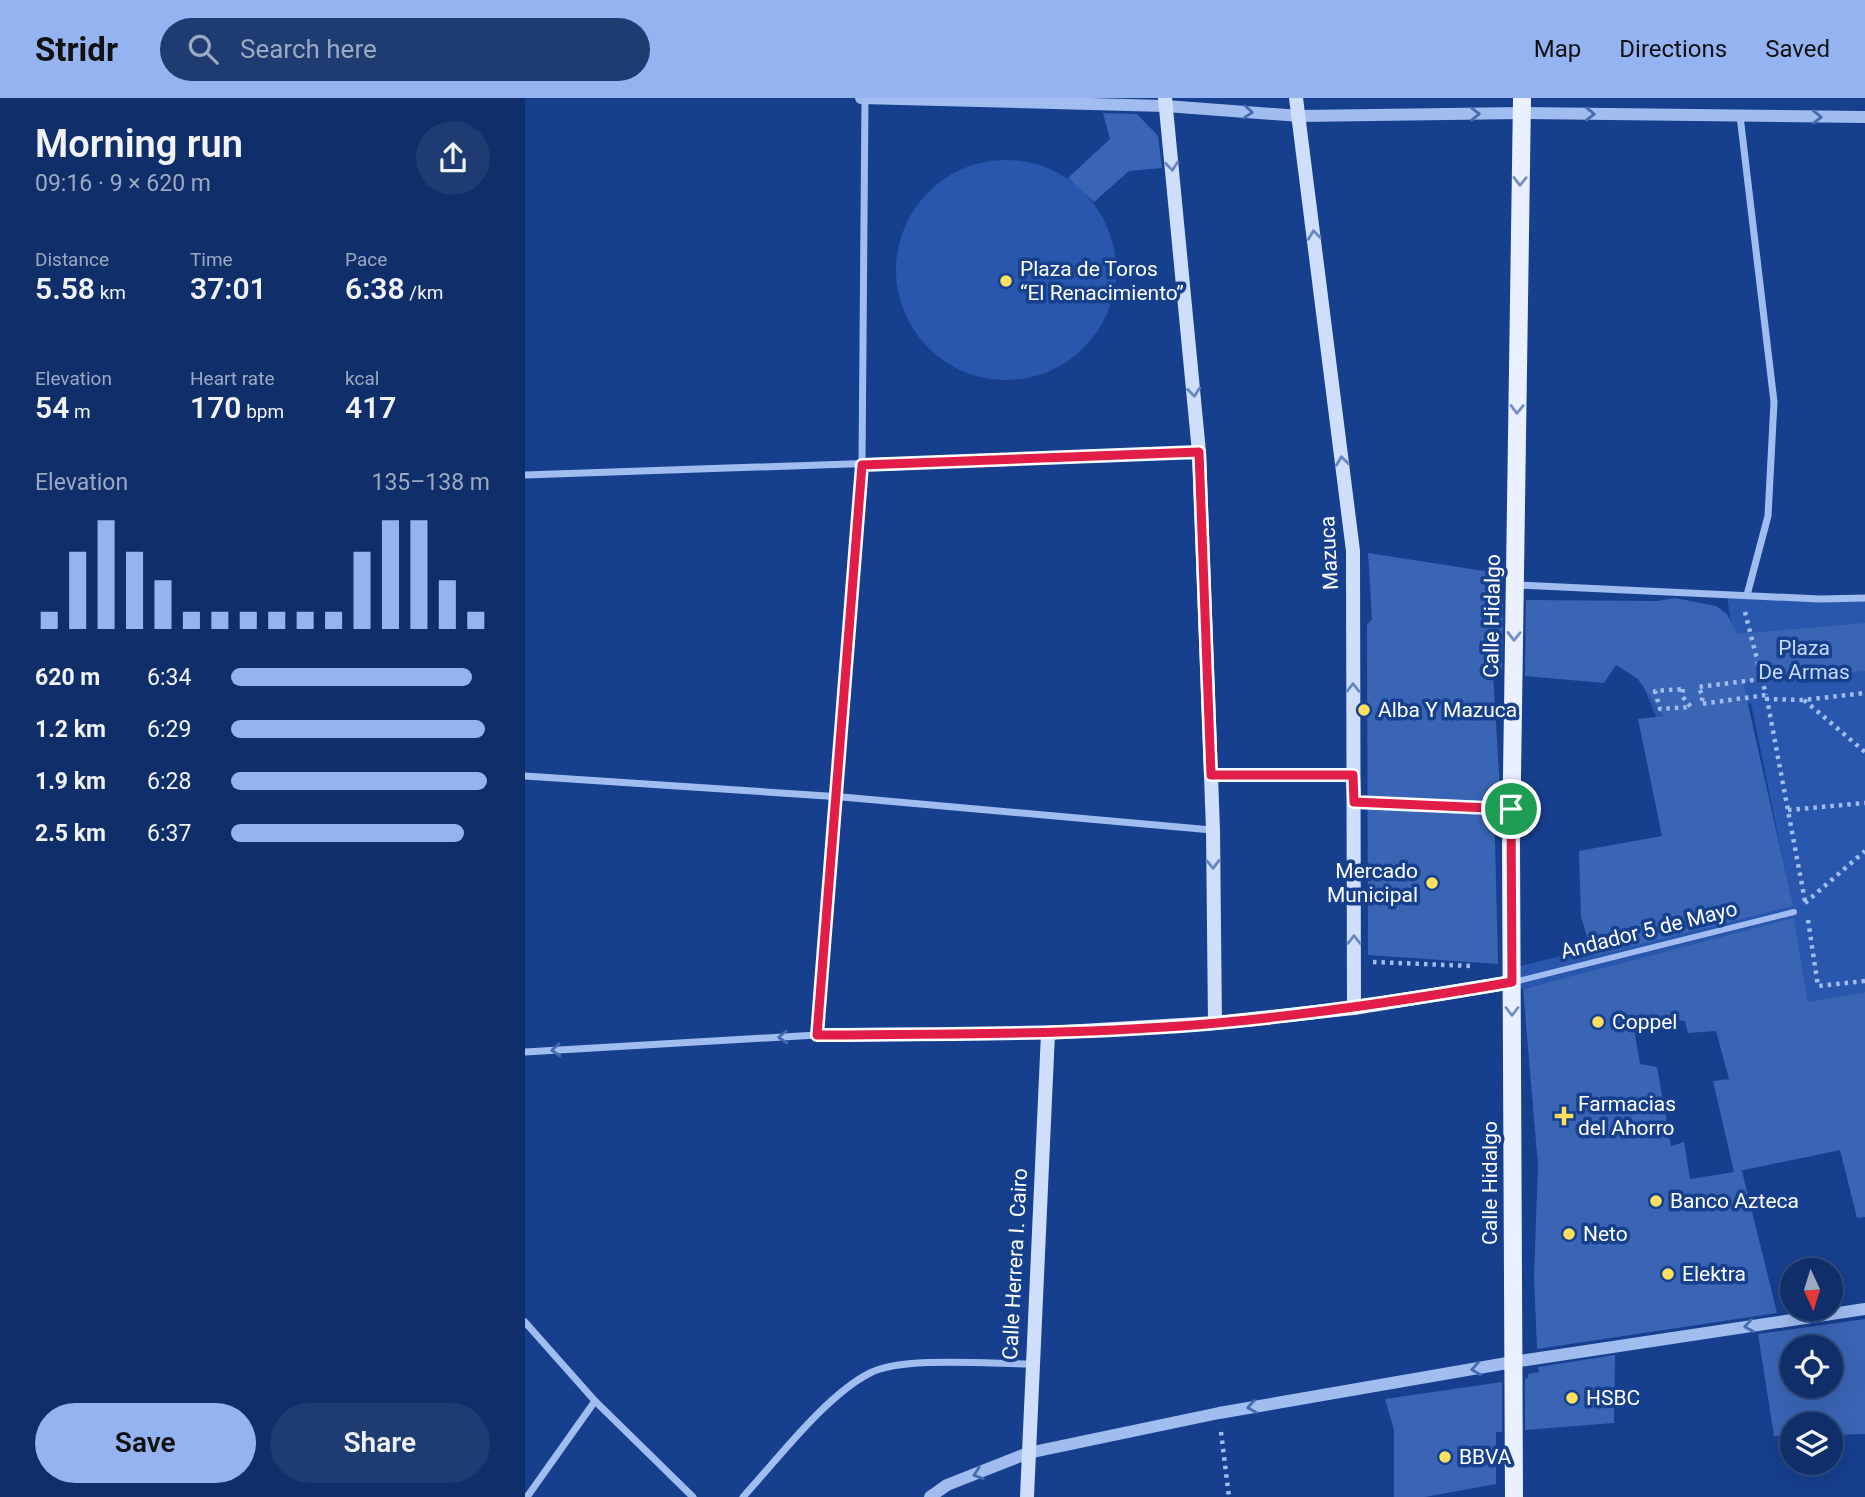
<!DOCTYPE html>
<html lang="en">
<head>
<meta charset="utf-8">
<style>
  :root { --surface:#102f6a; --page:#1e3b72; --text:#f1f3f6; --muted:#9ca9c1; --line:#304a7e; --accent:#95b2f1 }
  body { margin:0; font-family:Roboto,sans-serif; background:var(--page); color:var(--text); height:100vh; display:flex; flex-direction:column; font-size:26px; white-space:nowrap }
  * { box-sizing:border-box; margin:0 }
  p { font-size:23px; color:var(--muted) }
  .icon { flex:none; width:38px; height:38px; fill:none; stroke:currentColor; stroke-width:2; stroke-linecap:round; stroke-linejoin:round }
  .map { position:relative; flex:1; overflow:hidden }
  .drawer { display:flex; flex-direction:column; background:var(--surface); width:525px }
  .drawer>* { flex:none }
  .needle { width:46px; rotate:176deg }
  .controls { position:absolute; left:1255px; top:1160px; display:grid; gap:14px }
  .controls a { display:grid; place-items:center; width:63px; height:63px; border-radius:50%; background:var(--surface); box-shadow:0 7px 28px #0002,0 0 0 2px var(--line); font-size:35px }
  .pin { position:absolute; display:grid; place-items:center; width:60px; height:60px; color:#fff; margin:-30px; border:4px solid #fff; border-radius:50%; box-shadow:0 2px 7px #0007 }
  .round { display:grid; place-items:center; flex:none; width:74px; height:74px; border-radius:37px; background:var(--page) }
  .summary { display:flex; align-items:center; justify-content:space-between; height:119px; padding:0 35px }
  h1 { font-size:38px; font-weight:600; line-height:52px }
  .figures { display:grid; grid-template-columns:repeat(3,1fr); gap:10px; height:119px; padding:7px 35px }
  .figures div { display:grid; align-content:center }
  .figures b { font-size:30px; font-weight:600 }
  .figures small { font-size:19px; font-weight:400 }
  .figures p { font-size:19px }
  .chart { height:196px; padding:14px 35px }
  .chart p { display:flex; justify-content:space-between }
  .chart svg { width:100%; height:126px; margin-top:7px; stroke:var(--accent); stroke-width:6 }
  .primary-button { display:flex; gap:14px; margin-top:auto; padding:14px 35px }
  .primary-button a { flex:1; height:80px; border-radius:42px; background:var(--accent); color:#111; font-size:28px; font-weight:600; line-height:80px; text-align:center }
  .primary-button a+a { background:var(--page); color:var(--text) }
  ul { padding:0 35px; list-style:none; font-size:23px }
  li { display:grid; grid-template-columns:112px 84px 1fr; align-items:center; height:52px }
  li i { height:18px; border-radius:9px; background:var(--accent) }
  header { display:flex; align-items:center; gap:42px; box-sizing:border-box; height:98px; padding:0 35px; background:var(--accent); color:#111 }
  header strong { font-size:33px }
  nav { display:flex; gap:38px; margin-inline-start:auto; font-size:24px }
  .search { width:490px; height:63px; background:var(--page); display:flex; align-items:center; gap:18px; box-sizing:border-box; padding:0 24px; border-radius:38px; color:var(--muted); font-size:26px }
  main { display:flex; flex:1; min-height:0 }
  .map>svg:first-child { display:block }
  .green { fill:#2857ad }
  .building { fill:#3a65b5; fill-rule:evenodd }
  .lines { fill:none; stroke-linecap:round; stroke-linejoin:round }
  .path { stroke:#a1bdf0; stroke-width:4.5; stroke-dasharray:3.5 5; stroke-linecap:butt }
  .pedestrian { stroke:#a1bdf0; stroke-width:6 }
  .minor { stroke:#a1bdf0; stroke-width:7 }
  .tertiary { stroke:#a1bdf0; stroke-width:12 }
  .secondary { stroke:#cfdefb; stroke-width:14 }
  .primary { stroke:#eaf0ff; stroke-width:18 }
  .oneway { stroke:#476bb0 }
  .oneway2 { stroke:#6987bf }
  .oneway3 { stroke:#758fc1 }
  .route-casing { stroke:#fff; stroke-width:14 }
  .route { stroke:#e11d48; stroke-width:9 }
  .poi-dot { fill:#ffe060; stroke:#163f8e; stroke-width:2.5 }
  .labels { text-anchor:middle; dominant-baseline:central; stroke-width:7; stroke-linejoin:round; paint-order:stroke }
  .poi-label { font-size:21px; fill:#fff; stroke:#163f8e; text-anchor:start }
  .street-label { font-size:21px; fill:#fff; stroke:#163f8e }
  .park-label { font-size:21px; fill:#c7dafb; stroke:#163f8e }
</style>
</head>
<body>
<header>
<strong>Stridr</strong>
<div class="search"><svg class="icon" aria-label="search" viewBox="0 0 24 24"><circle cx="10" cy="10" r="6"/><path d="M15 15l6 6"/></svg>Search here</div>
<nav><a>Map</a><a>Directions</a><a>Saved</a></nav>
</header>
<main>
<section class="drawer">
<div class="summary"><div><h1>Morning run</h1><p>09:16 · 9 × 620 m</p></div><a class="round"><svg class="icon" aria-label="share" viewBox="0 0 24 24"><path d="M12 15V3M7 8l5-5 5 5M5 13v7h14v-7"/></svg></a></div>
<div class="figures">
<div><p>Distance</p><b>5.58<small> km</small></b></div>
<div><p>Time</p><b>37:01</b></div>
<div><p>Pace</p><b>6:38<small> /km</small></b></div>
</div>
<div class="figures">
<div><p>Elevation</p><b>54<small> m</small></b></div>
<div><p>Heart rate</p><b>170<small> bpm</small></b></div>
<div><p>kcal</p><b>417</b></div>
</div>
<div class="chart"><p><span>Elevation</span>135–138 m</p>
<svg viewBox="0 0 160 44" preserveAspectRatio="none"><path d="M5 44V38M15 44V17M25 44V6M35 44V17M45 44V27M55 44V38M65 44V38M75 44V38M85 44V38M95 44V38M105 44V38M115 44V17M125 44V6M135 44V6M145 44V27M155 44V38"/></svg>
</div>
<ul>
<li><b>620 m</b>6:34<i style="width:93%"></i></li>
<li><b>1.2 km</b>6:29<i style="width:98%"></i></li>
<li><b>1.9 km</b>6:28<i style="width:99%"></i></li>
<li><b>2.5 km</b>6:37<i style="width:90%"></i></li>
</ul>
<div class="primary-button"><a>Save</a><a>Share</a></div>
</section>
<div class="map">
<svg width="1340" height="1399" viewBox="0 0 1340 1399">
  <rect width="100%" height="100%" fill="#163f8e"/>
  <g class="green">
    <circle cx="481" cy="172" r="110"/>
    <path d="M1202,497L1340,500V894L1283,904L1270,828L987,893V870L1266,802L1226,605L1131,619L1118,587L1206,525Z"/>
  </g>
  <g class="building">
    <path d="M578,15L612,16L633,38L637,70L604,73L569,104L543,80L585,41Z"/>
    <path d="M843,455L972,475L971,502H978L977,576H968L975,692V700H969L973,866L843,857L842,527L847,521Z"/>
    <path d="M1150,500L1191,508L1202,516L1212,536L1340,525V573L1218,584L1268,808L1068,858L1056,819L1054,753L1137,738L1113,621L1139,618L1113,581L1091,567L1079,585L1000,578L1001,502L1132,503Z"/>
    <path d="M1269,820L1283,904L1340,894V1119L1332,1120L1315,1052L1214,1073H1217L1252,1215L1012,1251L1009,1178L1013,1067L998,891ZM1107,919L1160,923L1163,935L1191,933L1204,981L1188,983L1209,1074L1165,1081L1159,1044L1146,1048L1132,969L1115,966Z"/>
    <path d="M1340,1221V1336L1306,1337V1326H1267V1337L1249,1338L1233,1236ZM1267,1250H1306V1288H1267Z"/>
    <path d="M1090,1257L1089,1325L1000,1332V1281L1003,1280V1276L1014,1274L1013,1269Z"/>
    <path d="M977,1284V1334H971V1386L900,1399H869V1332L860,1301Z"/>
  </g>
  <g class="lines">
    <g class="path">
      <path d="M1220,514L1241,597"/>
      <path d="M1237,581L1173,589L1178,598L1176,606L1241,597"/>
      <path d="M1158,591L1157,598L1166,609L1135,611L1130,593Z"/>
      <path d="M1279,602L1340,654"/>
      <path d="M703,677H809"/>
      <path d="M848,705L965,710"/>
      <path d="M1263,712L1340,705"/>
      <path d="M1280,803L1242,601L1278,602L1340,595"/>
      <path d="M1280,805L1340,753"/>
      <path d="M1283,822L1293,888L1340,883"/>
      <path d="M848,864L947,868"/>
      <path d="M696,1334L704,1399"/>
    </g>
    <path class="pedestrian" d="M989,884L1269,814"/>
    <g class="minor">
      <path d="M1215,18L1249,304L1243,418L1222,497"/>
      <path d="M0,377L674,354"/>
      <path d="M991,487L1295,501L1340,500"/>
      <path d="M0,678L317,699L687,732"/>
      <path d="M292,937L337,367L340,0"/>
      <path d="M0,954L292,937L523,935"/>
      <path d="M0,1224L70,1303L168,1399"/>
      <path d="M2,1399L70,1303"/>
      <path d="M218,1399C252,1362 301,1297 345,1275C378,1258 466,1266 506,1266"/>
    </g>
    <g class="tertiary">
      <path d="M336,0L641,8L775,18L996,15L1340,19"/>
      <path d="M405,1399L422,1387L503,1355L694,1315L988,1264L1340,1211"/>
    </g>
    <g class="secondary">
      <path d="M640,0L674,354L688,732L690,925"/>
      <path d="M771,0L828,453L829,910"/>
      <path d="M502,1399L523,935L690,925L829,910L987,884"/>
    </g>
    <path class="primary" d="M989,1399L986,746L997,0"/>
  </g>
  <defs><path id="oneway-chevron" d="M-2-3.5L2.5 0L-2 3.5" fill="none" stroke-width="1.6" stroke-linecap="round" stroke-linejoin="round" transform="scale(1.75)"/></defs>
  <g class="oneway">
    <use href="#oneway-chevron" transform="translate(723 14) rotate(4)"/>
    <use href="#oneway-chevron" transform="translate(950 16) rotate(-1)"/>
    <use href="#oneway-chevron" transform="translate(1065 16) rotate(1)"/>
    <use href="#oneway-chevron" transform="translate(1292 19) rotate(1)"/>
    <use href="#oneway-chevron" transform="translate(258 939) rotate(177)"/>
    <use href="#oneway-chevron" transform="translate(31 952) rotate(177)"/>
    <use href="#oneway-chevron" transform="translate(1224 1228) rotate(171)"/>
    <use href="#oneway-chevron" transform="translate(951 1271) rotate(170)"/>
    <use href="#oneway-chevron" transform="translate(727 1309) rotate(170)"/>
    <use href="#oneway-chevron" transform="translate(453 1376) rotate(161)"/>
  </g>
  <g class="oneway2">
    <use href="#oneway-chevron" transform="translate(647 68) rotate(84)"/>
    <use href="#oneway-chevron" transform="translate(789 137) rotate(-97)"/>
    <use href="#oneway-chevron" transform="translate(669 294) rotate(84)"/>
    <use href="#oneway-chevron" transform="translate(817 363) rotate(-97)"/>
    <use href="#oneway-chevron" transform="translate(828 590) rotate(-90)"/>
    <use href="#oneway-chevron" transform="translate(688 766) rotate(89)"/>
    <use href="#oneway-chevron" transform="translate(829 842) rotate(-90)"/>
  </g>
  <g class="oneway3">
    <use href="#oneway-chevron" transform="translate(995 83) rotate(91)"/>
    <use href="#oneway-chevron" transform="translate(992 311) rotate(91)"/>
    <use href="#oneway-chevron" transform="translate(989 538) rotate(91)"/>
    <use href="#oneway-chevron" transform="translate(987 913) rotate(90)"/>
  </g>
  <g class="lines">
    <defs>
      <path id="route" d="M674,354L686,677H828L829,704L986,711L987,884C889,901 791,916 692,925C559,937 425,936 292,937L337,367Z"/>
    </defs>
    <use href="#route" class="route-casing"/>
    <use href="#route" class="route"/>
  </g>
  <g class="poi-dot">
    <circle cx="481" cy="183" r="7"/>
    <circle cx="839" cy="612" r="7"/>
    <circle cx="907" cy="785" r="7"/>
    <circle cx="1073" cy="924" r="7"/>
    <path d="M1035.5 1007.5h7v7h7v7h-7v7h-7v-7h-7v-7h7z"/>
    <circle cx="1131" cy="1103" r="7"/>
    <circle cx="1044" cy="1136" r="7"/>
    <circle cx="1143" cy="1176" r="7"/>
    <circle cx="1047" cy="1300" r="7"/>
    <circle cx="920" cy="1359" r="7"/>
  </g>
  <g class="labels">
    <g class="poi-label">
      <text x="495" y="171">Plaza de Toros<tspan x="495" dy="24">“El Renacimiento”</tspan></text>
      <text x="853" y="612">Alba Y Mazuca</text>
      <text x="893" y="773" text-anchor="end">Mercado<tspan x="893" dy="24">Municipal</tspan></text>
      <text x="1087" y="924">Coppel</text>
      <text x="1053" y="1006">Farmacias<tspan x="1053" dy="24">del Ahorro</tspan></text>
      <text x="1145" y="1103">Banco Azteca</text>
      <text x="1058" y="1136">Neto</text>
      <text x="1157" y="1176">Elektra</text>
      <text x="1061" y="1300">HSBC</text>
      <text x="934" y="1359">BBVA</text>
    </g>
    <g class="street-label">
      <text transform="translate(804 455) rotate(-93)">Mazuca</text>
      <text transform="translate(967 518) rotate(-89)">Calle Hidalgo</text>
      <text transform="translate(1124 832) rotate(-14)">Andador 5 de Mayo</text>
      <text transform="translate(965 1085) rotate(-90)">Calle Hidalgo</text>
      <text transform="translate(490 1166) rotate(-87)">Calle Herrera I. Cairo</text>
    </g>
    <g class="park-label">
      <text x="1279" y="550">Plaza<tspan x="1279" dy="24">De Armas</tspan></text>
    </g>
  </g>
</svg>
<div class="controls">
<a><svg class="needle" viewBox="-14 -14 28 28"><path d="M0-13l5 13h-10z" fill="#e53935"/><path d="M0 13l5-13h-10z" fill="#9ca9c1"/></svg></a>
<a><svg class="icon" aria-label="locate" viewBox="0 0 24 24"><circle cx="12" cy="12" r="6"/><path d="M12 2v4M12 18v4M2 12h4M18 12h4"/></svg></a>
<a><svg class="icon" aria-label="layers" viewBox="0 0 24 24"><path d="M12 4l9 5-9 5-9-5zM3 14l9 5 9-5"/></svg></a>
</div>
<div class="pin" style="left:986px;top:711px;background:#1e9e55"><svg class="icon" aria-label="arrive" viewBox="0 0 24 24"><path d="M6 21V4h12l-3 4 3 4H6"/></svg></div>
</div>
</main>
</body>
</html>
